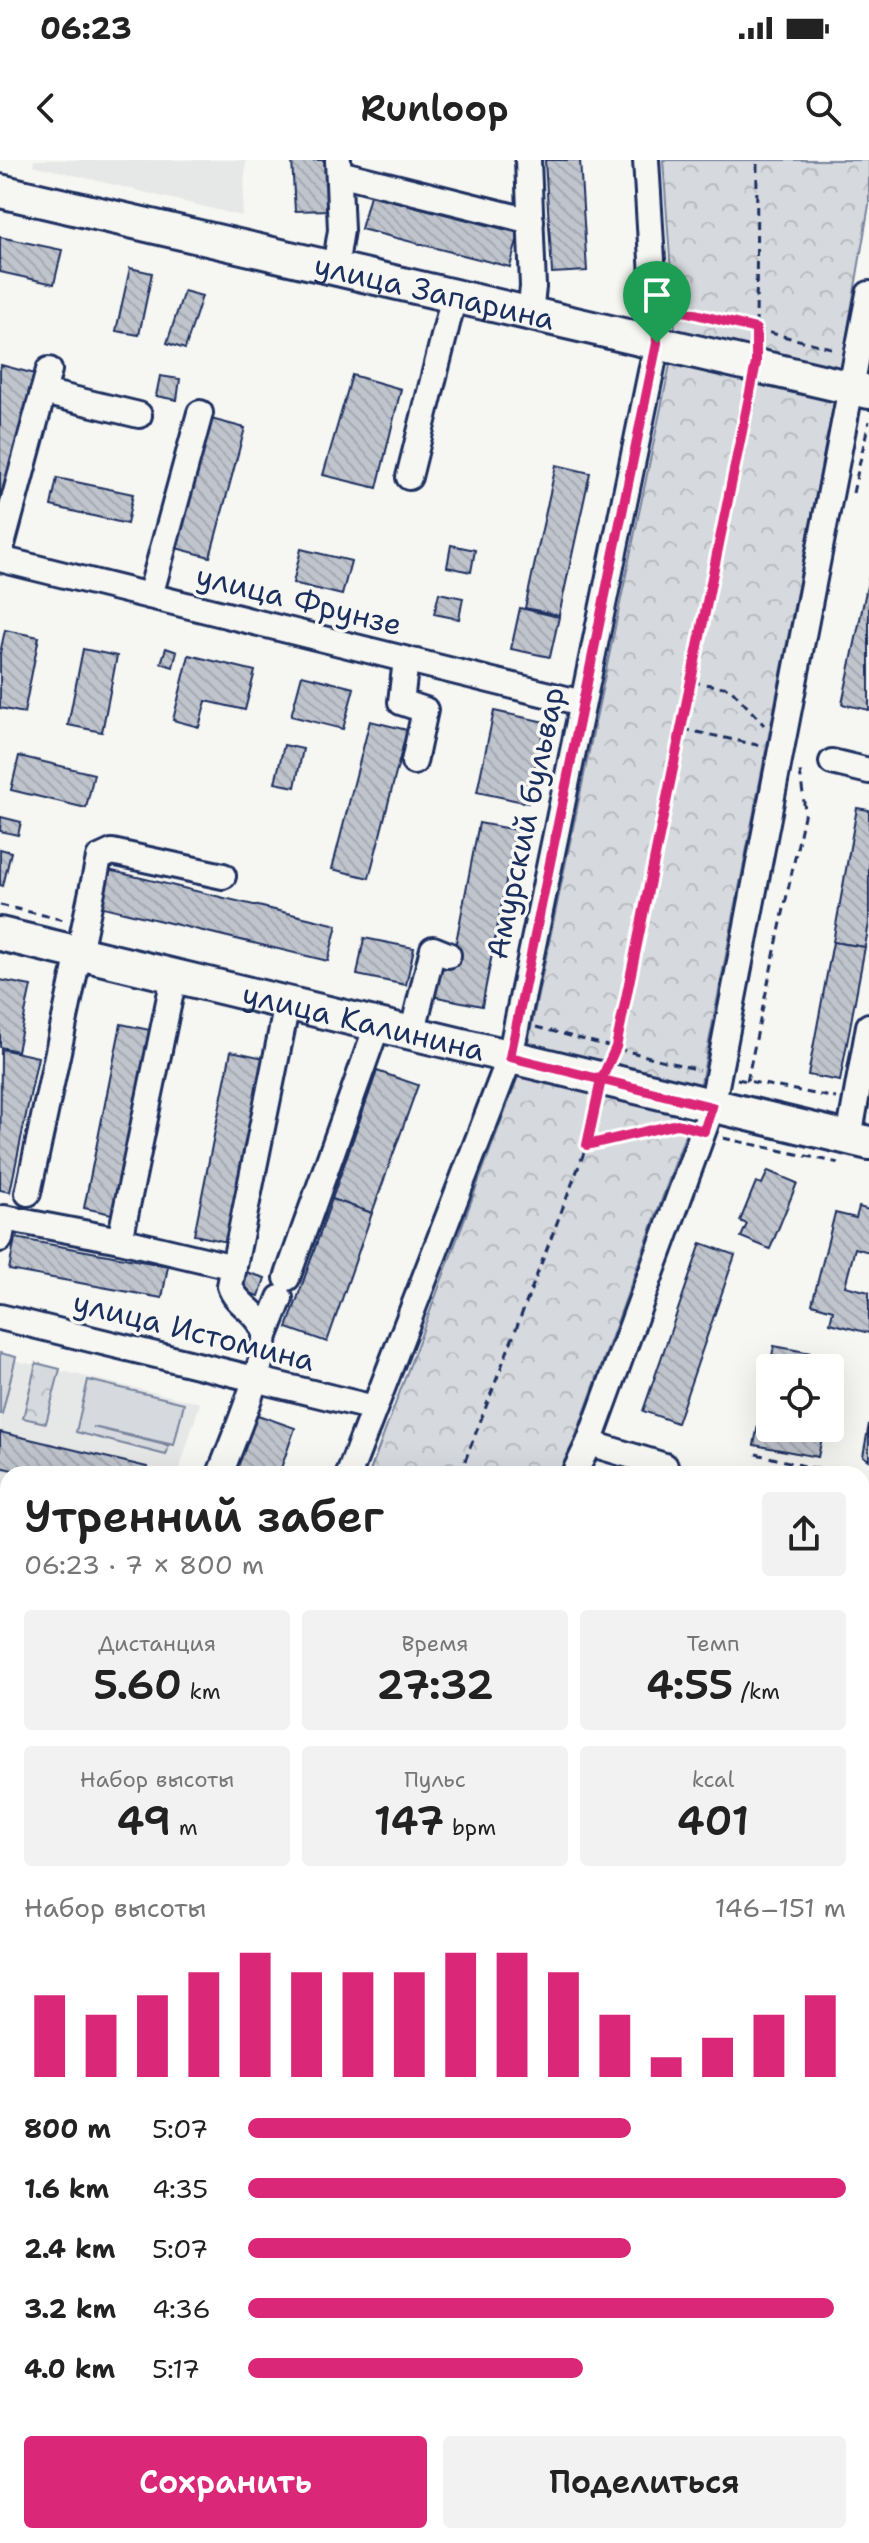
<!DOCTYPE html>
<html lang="ru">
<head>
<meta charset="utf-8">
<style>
  :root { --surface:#fff; --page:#f2f2f2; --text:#222; --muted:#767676; --accent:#db2777 }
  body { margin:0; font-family:"Shantell Sans",sans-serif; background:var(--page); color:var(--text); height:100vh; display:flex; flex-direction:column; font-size:30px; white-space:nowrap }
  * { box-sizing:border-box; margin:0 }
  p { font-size:26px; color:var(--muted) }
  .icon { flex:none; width:44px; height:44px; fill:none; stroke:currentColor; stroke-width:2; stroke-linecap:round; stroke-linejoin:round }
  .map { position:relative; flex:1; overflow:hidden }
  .details { position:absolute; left:0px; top:1306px; width:870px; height:1078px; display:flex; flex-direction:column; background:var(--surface); border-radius:24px 24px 0 0; box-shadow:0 8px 32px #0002 }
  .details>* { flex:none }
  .buttons { position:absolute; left:756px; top:1194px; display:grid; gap:16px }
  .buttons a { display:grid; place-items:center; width:88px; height:88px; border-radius:8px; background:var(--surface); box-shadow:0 8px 32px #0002; font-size:40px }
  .pin { position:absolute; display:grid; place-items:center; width:68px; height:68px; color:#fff; margin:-82px -34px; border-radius:50% 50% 50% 0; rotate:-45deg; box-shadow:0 0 8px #0007 }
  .pin .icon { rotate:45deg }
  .round { display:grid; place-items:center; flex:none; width:84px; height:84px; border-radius:8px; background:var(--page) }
  .summary { display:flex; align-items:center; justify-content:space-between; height:136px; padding:0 24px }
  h1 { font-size:44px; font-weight:600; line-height:60px }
  .stats { display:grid; grid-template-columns:repeat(3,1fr); gap:12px; height:136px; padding:8px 24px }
  .stats div { display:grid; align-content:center; border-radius:8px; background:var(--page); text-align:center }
  .stats b { font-size:40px; font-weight:600 }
  .stats small { font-size:22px; font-weight:400 }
  .stats p { font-size:22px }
  .chart { height:224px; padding:16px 24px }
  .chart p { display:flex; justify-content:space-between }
  .chart svg { width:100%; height:144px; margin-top:8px; stroke:var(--accent); stroke-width:6 }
  .cta { display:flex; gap:16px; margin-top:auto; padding:16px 24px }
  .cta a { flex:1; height:92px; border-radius:8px; background:var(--accent); color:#fff; font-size:32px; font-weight:600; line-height:92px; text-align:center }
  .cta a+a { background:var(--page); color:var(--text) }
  ul { padding:0 24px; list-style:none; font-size:26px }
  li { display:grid; grid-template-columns:128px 96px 1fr; align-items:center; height:60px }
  li i { height:20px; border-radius:10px; background:var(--accent) }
  .status { display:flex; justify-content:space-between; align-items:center; height:56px; padding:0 40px; background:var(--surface); direction:ltr }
  .status svg { height:22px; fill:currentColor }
  header { display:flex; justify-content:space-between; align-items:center; height:104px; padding:0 24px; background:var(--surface); font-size:36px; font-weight:600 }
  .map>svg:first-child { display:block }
  .built { fill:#e6e7e7 }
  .grass { fill:#d6d9dd; stroke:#78849e; stroke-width:2 }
  .park { fill:url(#park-crowns); stroke:#78849e; stroke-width:2 }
  .building { fill:url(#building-back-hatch); stroke:#1b2f5e; stroke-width:2 }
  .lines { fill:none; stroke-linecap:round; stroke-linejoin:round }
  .minor-casing { stroke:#1b2f5e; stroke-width:30 }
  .major-casing { stroke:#1b2f5e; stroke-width:38 }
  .path { stroke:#1b2f5e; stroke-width:3; stroke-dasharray:8 6; stroke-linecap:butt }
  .minor { stroke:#f6f6f2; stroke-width:24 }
  .major { stroke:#f6f6f2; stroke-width:32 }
  .route-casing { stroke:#fff; stroke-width:16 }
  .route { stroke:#db2777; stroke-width:10 }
  .labels { text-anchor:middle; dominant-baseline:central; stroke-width:7; stroke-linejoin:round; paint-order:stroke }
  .street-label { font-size:30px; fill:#1b2f5e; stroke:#f6f6f2 }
</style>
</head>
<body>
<div class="status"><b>06:23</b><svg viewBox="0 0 49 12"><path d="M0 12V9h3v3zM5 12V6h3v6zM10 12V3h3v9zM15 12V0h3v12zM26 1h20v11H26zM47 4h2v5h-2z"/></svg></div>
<header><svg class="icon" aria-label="back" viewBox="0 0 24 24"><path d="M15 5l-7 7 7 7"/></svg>Runloop<svg class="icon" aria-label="search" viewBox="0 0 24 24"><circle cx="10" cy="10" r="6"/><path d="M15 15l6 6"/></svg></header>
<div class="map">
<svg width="869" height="2383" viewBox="0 0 869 2383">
  <defs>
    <pattern id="park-crowns" width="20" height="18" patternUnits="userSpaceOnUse" patternTransform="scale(2)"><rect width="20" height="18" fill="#d6d9dd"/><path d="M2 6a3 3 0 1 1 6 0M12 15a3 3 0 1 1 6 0" fill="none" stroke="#b7bbc0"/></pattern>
    <pattern id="building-back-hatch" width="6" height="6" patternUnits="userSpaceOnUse" patternTransform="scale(2)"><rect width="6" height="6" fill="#c0c4cd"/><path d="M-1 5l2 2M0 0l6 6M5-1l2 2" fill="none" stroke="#a4a9b2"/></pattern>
  </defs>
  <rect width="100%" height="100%" fill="#f6f6f2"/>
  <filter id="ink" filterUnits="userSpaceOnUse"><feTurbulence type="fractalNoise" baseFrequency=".0125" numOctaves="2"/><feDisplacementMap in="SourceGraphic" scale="16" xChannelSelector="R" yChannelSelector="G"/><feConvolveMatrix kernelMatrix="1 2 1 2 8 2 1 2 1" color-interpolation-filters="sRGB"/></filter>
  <g filter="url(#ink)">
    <g class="built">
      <path d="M34,0H246L242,56L33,5Z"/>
      <path d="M0,1197L200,1243L178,1314H8V1492L0,1490Z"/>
    </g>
    <g class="grass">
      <path d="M0,1193L16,1197L2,1254H0Z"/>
      <path d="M88,1220L184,1243L174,1285L93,1267L169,1286L166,1295L76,1272Z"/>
      <rect x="303" y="2376" width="41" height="7"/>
    </g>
    <g class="park">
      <path d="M663,0H869V45L841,210L675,169Z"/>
      <path d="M671,200L835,237L700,928L528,883Z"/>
      <path d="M520,911L691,959L574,1281L558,1314H369Z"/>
      <path d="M36,1203L60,1209L46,1263L23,1258Z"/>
      <path d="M8,1964V2146L0,2141V1976Z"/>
    </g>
    <g class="building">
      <path d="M292,0H328L330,50L295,51Z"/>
      <path d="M545,0H580L587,111L552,113Z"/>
      <path d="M370,35L519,73L510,107L361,69Z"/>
      <path d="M0,77L62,90L54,124L0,112Z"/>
      <path d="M130,108L152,113L139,175L116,171Z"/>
      <path d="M184,131L202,136L185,189L167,183Z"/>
      <path d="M1,205L35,214L0,342V210Z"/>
      <path d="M352,215L401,229L377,328L323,315Z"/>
      <path d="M160,216L180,219L177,240L156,236Z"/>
      <path d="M211,259L245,268L210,397L176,388Z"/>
      <path d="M556,305L590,313L559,455L525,448Z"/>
      <path d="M57,318L133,334L127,364L51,346Z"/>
      <path d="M451,385L475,390L471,412L447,407Z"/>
      <path d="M301,389L351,401L342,435L293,423Z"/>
      <path d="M869,417V550L842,544Z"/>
      <path d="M439,433L463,438L459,459L434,454Z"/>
      <path d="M520,448L559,457L550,497L511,489Z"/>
      <path d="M5,470L39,477L24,553L0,548V493Z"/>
      <path d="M166,488L177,492L173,507L161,503Z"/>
      <path d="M83,489L117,496L102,572L68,565Z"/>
      <path d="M189,495L255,511L245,550L206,541L199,567L173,560Z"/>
      <path d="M302,515L354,528L343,569L291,556Z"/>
      <path d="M494,551L545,562L528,643L477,632Z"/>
      <path d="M370,561L407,570L369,718L332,709Z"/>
      <path d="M284,585L303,589L295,627L275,623Z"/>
      <path d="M19,596L94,614L86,648L11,630Z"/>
      <path d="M857,648L869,650V763L865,787L833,782Z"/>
      <path d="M1,657L21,662L18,675L0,671Z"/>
      <path d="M479,663L516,670L482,846L432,836L439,801L452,803Z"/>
      <path d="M0,689L11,692L3,726L0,725Z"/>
      <path d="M100,708L337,765L328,801L91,744Z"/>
      <path d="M364,778L414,788L406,825L357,815Z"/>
      <path d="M833,782L865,787L840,921L808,915Z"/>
      <path d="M0,820L31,826L17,891L0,887Z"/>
      <path d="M121,864L159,872L121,1056L84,1048Z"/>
      <path d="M1,889L38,897L10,1032L0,1030Z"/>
      <path d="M231,891L269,899L232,1083L194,1075Z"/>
      <path d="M377,911L418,925L372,1053L332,1039Z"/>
      <path d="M768,1011L797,1023L770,1089L741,1077L747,1064L740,1061L756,1022L762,1024Z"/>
      <path d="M332,1039L372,1053L327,1182L287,1168Z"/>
      <path d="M859,1047L869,1050V1092L855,1088L845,1126L869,1132V1173L830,1163L833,1150L812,1144L835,1053L856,1058Z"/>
      <path d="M15,1078L168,1106L162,1138L9,1110Z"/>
      <path d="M701,1083L735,1095L677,1263L643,1251Z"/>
      <path d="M246,1112L265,1118L259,1136L240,1130Z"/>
      <path d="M774,1186L838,1198L830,1240V1208H770V1268H824L818,1297L754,1285Z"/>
      <path d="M255,1254L295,1268L279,1314H233Z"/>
      <path d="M869,1264V1300L863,1296Z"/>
      <path d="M0,1272L147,1307L145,1314H28L0,1307Z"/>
      <path d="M0,1392L8,1394V1424L0,1422Z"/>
      <path d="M0,1569L8,1571L0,1603Z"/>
      <path d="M0,1809L8,1811V1844L0,1842Z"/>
      <path d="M862,1915L869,1916V1965L864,1990Z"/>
      <path d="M862,1994L869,1996V2030L862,2028Z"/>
      <path d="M8,2264V2376H89V2383H0V2275Z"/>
      <path d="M869,2303V2383H828L827,2376H862V2305Z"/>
      <rect x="227" y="2376" width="51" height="7"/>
      <path d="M444,2376H494L493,2383H444Z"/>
      <rect x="549" y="2376" width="71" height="7"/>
    </g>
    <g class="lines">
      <defs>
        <g id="minor">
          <path d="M528,0L533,127L530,154"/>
          <path d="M339,13L531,61"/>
          <path d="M335,108L341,70L338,0"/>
          <path d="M43,232L139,255"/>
          <path d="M409,317L454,136"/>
          <path d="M0,392L49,210"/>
          <path d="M0,399L582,543"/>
          <path d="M150,436L200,253"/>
          <path d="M406,500L401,542L425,550L414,602"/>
          <path d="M832,602L869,611"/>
          <path d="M174,817L120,1080L234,1107"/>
          <path d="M412,874L433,789L448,795"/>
          <path d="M849,978L869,866"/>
          <path d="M28,1033L99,698L112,692L223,716"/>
          <path d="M0,1079L4,1058L120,1080"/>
          <path d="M287,1118L377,866"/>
          <path d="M0,1157L374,1248"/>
          <path d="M266,1173L280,1138"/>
          <path d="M589,1283L665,1306"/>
          <path d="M220,1314C230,1288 271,1191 264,1170C257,1150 236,1145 230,1126L287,844"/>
          <path d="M349,1314L510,897L657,183L646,0"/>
          <path d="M574,1314L589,1283L712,947L869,134"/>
          <path d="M862,1352L869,1354"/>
          <path d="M862,1437L869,1404"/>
          <path d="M862,1461L869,1471"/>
          <path d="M0,1512L8,1514"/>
          <path d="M862,1607L869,1569"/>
          <path d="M0,1661L8,1633"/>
          <path d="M862,1677L869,1649"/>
          <path d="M862,1714L869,1715"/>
          <path d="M0,1795L8,1793"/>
          <path d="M0,1883L8,1885"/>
          <path d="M0,1964L8,1952"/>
          <path d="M862,2086L869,2088"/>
          <path d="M0,2151L8,2156"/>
          <path d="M518,2376V2383"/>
          <path d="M193,2383V2376"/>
        </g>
        <g id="major">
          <path id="s1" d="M0,31L869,232"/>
          <path id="s2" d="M0,774L869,983"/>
        </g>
      </defs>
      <use href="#minor" class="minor-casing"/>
      <use href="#major" class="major-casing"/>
      <g class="path">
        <path d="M674,149L835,189"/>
        <path d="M756,180L757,0"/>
        <path d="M853,333L869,261"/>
        <path d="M692,522L730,528L764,565"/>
        <path d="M683,569L762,586"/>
        <path d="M0,745L64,760"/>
        <path d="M536,867L699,910"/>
        <path d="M611,897L750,231"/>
        <path d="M737,919L836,938"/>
        <path d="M747,921L805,651L800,611"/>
        <path d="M723,978L839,1003"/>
        <path d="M587,985L680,964"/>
        <path d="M756,1294L838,1314"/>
        <path d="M685,1311L697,1314"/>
        <path d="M460,1314L587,985L596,942"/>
        <path d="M862,1320L869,1322"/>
        <path d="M862,1380L869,1381"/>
        <path d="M0,1856L8,1858"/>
        <path d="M0,1906L8,1908"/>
        <path d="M862,2039L869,2040"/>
        <path d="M0,2067L8,2055"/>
        <path d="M862,2141L869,2142"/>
        <path d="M862,2220L869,2222"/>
        <path d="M862,2245H869"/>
        <path d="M542,2376V2383"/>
      </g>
      <use href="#minor" class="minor"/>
      <use href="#major" class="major"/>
    </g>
  </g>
  <g class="lines" filter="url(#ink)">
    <defs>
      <path id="route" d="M657,183L510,897L712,947L704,971L677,964L587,985L601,920L616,887L756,203V169L655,144L657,183"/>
    </defs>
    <use href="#route" class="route-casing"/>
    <use href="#route" class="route"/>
  </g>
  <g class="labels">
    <g class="street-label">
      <text stroke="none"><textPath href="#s1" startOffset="446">улица Запарина</textPath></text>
      <text transform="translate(299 440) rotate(14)">улица Фрунзе</text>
      <text transform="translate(525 663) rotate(-78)">Амурский бульвар</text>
      <text stroke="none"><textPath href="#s2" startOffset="374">улица Калинина</textPath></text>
      <text transform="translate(194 1171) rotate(14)">улица Истомина</text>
    </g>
  </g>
</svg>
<div class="buttons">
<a><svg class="icon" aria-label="locate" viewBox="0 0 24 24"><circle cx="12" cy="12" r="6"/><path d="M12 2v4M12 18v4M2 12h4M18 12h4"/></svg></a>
</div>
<div class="pin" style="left:657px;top:183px;background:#1e9e55"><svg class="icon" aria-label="arrive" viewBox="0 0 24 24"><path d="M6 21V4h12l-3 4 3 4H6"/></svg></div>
<section class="details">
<div class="summary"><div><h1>Утренний забег</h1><p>06:23 · 7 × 800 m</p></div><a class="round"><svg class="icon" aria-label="share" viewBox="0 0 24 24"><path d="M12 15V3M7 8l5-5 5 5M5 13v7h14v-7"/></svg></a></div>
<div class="stats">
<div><p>Дистанция</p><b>5.60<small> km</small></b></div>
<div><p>Время</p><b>27:32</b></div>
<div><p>Темп</p><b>4:55<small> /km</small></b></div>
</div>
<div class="stats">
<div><p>Набор высоты</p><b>49<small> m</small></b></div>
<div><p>Пульс</p><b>147<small> bpm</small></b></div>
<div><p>kcal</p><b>401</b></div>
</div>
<div class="chart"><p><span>Набор высоты</span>146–151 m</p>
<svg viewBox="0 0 160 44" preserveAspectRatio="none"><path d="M5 44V19M15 44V25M25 44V19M35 44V12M45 44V6M55 44V12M65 44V12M75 44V12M85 44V6M95 44V6M105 44V12M115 44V25M125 44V38M135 44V32M145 44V25M155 44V19"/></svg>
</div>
<ul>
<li><b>800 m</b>5:07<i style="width:64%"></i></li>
<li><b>1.6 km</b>4:35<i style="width:100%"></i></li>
<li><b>2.4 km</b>5:07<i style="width:64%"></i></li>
<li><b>3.2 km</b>4:36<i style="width:98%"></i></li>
<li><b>4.0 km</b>5:17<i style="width:56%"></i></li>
</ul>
<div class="cta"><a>Сохранить</a><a>Поделиться</a></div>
</section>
</div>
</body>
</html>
